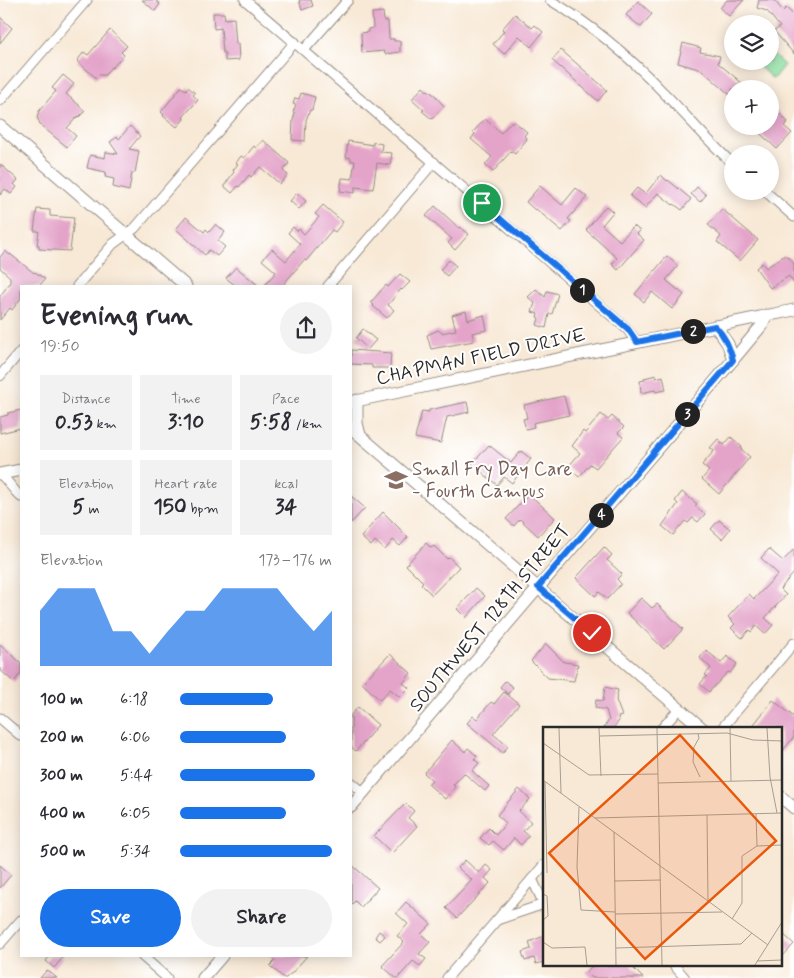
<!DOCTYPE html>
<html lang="en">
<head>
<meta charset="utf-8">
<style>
  :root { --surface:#fff; --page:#f2f2f3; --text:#2b2b33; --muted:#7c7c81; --accent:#1a73e8 }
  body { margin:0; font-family:Mynerve,sans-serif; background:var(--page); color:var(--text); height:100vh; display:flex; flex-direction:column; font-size:19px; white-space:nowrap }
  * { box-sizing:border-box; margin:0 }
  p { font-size:16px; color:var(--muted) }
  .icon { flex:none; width:28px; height:28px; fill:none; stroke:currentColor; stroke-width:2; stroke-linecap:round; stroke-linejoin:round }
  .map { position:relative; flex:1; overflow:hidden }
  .sheet { position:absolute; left:20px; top:285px; width:332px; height:672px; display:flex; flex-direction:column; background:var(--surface); border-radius:0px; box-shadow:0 2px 12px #0003 }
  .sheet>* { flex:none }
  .controls { position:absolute; left:724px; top:15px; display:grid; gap:10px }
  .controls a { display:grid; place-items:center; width:55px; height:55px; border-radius:50%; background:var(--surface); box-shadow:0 2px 12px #0003; font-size:25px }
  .pin { position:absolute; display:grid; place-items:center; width:42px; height:42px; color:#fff; margin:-21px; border:2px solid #fff; border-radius:50%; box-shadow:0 1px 5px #0007 }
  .km { position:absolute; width:25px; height:25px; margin:-12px; border-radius:50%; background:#222; color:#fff; font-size:14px; line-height:25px; text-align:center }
  .round { display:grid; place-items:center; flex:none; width:52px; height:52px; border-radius:26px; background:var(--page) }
  .headline { display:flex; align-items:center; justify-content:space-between; height:85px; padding:0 20px }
  h1 { font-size:28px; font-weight:700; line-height:38px }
  .metrics { display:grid; grid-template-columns:repeat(3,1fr); gap:8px; height:85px; padding:5px 20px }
  .metrics div { display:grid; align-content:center; border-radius:0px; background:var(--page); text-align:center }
  .metrics b { font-size:21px; font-weight:700 }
  .metrics small { font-size:14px; font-weight:400 }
  .metrics p { font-size:14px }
  .chart { height:140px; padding:10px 20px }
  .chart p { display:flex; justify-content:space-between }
  .chart svg { width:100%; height:90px; margin-top:5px; fill:var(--accent); opacity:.7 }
  .primary-button { display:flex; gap:10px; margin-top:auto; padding:10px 20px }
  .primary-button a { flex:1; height:58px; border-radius:30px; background:var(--accent); color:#fff; font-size:20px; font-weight:700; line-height:58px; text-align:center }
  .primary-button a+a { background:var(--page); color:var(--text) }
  ul { padding:0 20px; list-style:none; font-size:16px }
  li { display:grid; grid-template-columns:80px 60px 1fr; align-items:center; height:38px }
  li i { height:12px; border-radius:6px; background:var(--accent) }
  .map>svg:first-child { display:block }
  .green { fill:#8de0a0; stroke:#5c8666 }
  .building { fill:#e4a4ca }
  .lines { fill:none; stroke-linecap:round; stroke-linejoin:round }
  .minor-casing { stroke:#928a80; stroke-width:11 }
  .tertiary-casing { stroke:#928a80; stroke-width:13 }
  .minor { stroke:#fff; stroke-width:9 }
  .tertiary { stroke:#fff; stroke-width:11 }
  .route-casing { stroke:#fff; stroke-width:10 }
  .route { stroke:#1a73e8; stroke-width:6 }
  .labels { text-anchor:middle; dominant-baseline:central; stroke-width:4; stroke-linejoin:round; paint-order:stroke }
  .street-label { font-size:19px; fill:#2b2b2b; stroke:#fff }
  .education-label { font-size:19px; fill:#785e54; stroke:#fff; text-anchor:start }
  .inset-road { fill:none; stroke:#a69d92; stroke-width:1 }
  .view { fill:#e8590c; fill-opacity:0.15; stroke:#e8590c; stroke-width:2.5 }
  .inset-edge { fill:none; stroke:#2b2b2b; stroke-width:2.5 }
</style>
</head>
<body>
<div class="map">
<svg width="794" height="978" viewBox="0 0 794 978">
  <rect width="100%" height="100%" fill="#fff"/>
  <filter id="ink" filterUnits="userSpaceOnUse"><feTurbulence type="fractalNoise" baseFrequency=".02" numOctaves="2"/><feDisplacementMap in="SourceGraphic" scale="10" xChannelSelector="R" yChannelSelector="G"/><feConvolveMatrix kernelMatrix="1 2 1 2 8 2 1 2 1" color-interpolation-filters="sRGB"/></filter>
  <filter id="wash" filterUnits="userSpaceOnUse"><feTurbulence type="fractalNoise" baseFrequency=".0096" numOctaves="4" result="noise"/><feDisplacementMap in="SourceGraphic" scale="20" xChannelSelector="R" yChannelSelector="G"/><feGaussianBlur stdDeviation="1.12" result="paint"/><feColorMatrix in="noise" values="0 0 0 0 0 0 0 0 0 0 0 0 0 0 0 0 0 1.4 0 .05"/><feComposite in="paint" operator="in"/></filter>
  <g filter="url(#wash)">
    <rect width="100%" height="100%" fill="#f8e9d6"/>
    <path class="green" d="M770,52L784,65L773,79L753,61H770Z"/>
    <g id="blocks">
      <g class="building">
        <path d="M142,0H155L160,4L155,11Z"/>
        <path d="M299,0H311L313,6L302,10Z"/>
        <path d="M727,0H744L729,16L720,8Z"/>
        <path d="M759,0H774L783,11L786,8L794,15V54L774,31L780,27L767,11L757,8Z"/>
        <path d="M638,1L652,14L641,27L626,15Z"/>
        <path d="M383,12L384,21H388L389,39H394V41H400V52L385,54L384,51L362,53L361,33L368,32V29L373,28L372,13Z"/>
        <path d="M213,13H224L225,19L234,18L236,44H238L239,60L225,61V53H223L221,28L214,29Z"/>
        <path d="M515,14L532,28L535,25L543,32L531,47L519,36L504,54L493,44L504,31L502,29Z"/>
        <path d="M0,17L12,28L0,43Z"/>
        <path d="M110,30L127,46L121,52L124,55L112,68L111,67L105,75H99L96,78L77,61L84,52L88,55Z"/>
        <path d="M683,43L701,48L700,52L720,56L718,63L742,83L736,89H732V93L730,95L702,70L678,63Z"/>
        <path d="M561,50L607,90L598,101L552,60Z"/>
        <path d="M63,75L74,84L66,94L79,105V106L85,111L80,116L77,117L67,128L76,136L67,147L39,124L40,123L37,118L39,111L56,91L52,88Z"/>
        <path d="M181,87L186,90L188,87L195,93L193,95L198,100L183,117L184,119L177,127L163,116L164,115L161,112Z"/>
        <path d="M423,87L427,91L428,90L437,97V98L444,106L432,119L422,111L424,110L412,99Z"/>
        <path d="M301,93L315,97L312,110H310L306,120L305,141L292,140L293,120L295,113L293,112L296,105L293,104L295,98L299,99Z"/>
        <path d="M770,104L788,122L784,126L792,133L777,149L752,126H770Z"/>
        <path d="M485,119L501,133L511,122H515L527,132L524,136L527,139L515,154L511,151L493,172L485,165L492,157L471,139L475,134L473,132Z"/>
        <path d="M130,126L140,136L129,149L139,151L135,173H132L129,191L113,187L114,179L105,177L106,172L87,168L90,155L105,158L106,152L118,154L110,142L117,137L119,139Z"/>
        <path d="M263,140L289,163L283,171L288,175L280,184L260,167L251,177L249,175L239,187L238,186L232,193L224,186L234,172L233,170L238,164L236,163L241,156L244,158L254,146L256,148Z"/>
        <path d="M348,141L373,145V142L382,144L381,152L392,153L390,165L377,163L373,189L355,187V193L340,191L342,178L352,179L355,161H351V158L346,157Z"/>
        <path d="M0,164L18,180L14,184L17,187L11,194L5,189L0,195Z"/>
        <path d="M661,175L667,181L668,180L691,199L682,210L674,204L673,205L658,193L645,208L630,196L637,188L645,194Z"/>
        <path d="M540,186L562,205L576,188L587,197L568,219L571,221L562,231L536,209L535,210L526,202Z"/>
        <path d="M697,187L706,195L700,202L691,194Z"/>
        <path d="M297,193L306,201L299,209L290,201Z"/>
        <path d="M323,205L343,222L335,232L332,230L306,261L304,260L282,286H264L276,272L262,260L272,249L286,261L300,244L288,233L293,227L297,231L299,229L304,234L319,217L315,214Z"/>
        <path d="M435,206L459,228L460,227L469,234L455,250L448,243L452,239L426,216Z"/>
        <path d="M606,206L613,212L602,225L620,241L634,226L640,231L637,234L644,240L618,270L612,264L617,258L586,230Z"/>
        <path d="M37,209L50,210V216L74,218L70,251L39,249V245H37L39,231H34Z"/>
        <path d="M722,209L758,240L740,261L717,242L721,236L708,225Z"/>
        <path d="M186,217L204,232L206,229L209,232L216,224L225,232L218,241L225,247L217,256L209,250L205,255L176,229Z"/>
        <path d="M5,251L10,255V254L34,273L35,272L45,279L39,286H21V298L12,310L10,308L0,320V296L10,283V277L0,268V257Z"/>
        <path d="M785,255L788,258L789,257L794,264V284L789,276L770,288L756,268L762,263L766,268Z"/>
        <path d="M667,256L678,266L666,280L684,295L672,309L652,292L644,302L635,294Z"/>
        <path d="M449,260L456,266L447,276L440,270Z"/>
        <path d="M236,267L259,286H236L226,278Z"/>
        <path d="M400,274L410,282L402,290L401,289L388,305L394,310L387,318L373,306L374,305L371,302L386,285L388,287Z"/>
        <path d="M536,289L545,297L547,291L558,294L552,314H549L546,328L537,325L539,318L537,317L538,314L532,312L535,303L528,297Z"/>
        <path d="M466,311L468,320L484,315L487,330L472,333L474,341L431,349L427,335L438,330L442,333L456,330L452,315Z"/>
        <path d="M363,329L376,340L368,349L356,338Z"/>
        <path d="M351,350L391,353L390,368H372V365L351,364Z"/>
        <path d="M656,375V378L663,376L666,390L656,392L655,390L641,393L640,381L645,380L644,378Z"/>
        <path d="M564,396L569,415L533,423L534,427L526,429L523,419L527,418L524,405Z"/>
        <path d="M467,402L469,412L447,417L441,443L415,438L422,411L429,412V410Z"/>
        <path d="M21,410V428L0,433V417L8,415V413Z"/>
        <path d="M601,414L608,420L612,416L624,427L618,433L623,437L596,468L590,464L579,477L568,467L580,453L572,446L583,431L585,433Z"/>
        <path d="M731,437L742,447L741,449L750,457L719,494L702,479L709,471L702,465L714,451L710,448L718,439L724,445Z"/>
        <path d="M489,445L511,463L521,451L531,459L512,483L504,477L497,485L472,464Z"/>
        <path d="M682,492L697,504L695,506L705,514L698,522L693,518L688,523L685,521L673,535L662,526L678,504L675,501Z"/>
        <path d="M529,494L555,518L538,536L520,519L514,526L506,519Z"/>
        <path d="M351,496L365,508L351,523Z"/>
        <path d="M383,512L408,537L400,546L393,540L385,550L375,541L371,546L361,537Z"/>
        <path d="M719,520L730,529L722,539L711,529Z"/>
        <path d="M426,543L431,548L434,546L447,559L449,557L459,567L432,595L421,584L423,582L406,565Z"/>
        <path d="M604,547L612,555L607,560L622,574L617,579L621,584L607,599L599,592L595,596L576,578Z"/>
        <path d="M769,549L783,561L794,549V573L780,589L786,595L765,618L773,625L765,634L756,626L751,632L749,630L742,638L731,628L735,624L728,617L749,594L754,599L778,574L761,558Z"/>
        <path d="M476,588L485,596L466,618L457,609Z"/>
        <path d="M641,598L652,608L657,604L683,629L664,649L627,613Z"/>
        <path d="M0,644L21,663V673L14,682L0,670Z"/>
        <path d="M546,644L564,662L578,664L574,681L548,678L531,661Z"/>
        <path d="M706,650L721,663L727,656L737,664L730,673L728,672L722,678L709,692L700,684L707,676L705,675L711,668L700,658Z"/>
        <path d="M390,654L411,673L403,683L409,688L400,697L390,689L380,700L362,683Z"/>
        <path d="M505,681L513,687L508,694L500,687Z"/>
        <path d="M605,687L618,690L616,700L622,716L618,717L619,721L613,728H603L609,720L606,710L595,708L596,700L603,701Z"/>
        <path d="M504,692L519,704L493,734L508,746L503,753L467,723L473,716L477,719L491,702L494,704Z"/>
        <path d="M773,700L794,717V737L780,754V728H751Z"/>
        <path d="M358,707L378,725L356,751L351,747V715Z"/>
        <path d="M452,740L465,752L468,748L477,756L474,759L479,763L472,771L489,786L485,791L464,773L453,785L455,787L445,799L428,784L432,780L424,773Z"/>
        <path d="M519,789L530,799L519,811L531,822L523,831L529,836L521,845L514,838L504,850L493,841L489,845L480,838L489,828L496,835L506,823L497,815Z"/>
        <path d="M406,803L414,811L408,818L417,826L392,853L374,836Z"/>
        <path d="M465,860L479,873L486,865L492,870L485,878L490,883L457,918L446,908L472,880L458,868Z"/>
        <path d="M351,864L378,888L361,907L355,901L351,905Z"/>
        <path d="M0,865L11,875L0,888Z"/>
        <path d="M406,902L431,924L421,934L430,942L419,954L426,959L420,966L413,961L398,978H396L382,966L404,942L397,936L408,924L396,913Z"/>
        <path d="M379,931L385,936L380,941L375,937Z"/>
        <path d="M780,931L794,944L780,959Z"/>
        <path d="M544,936V962L536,964L534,958L525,961L522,952L531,949L529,942Z"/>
        <path d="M50,956H64L54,968L46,961Z"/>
        <path d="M270,956H307L291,974H290L286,978H284L270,966L275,961Z"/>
        <path d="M594,964H629L643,978H592L586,972Z"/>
        <path d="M47,970L57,978H40Z"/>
      </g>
    </g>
  </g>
  <g filter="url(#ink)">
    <use href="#blocks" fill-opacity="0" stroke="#928a80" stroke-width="1"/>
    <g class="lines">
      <defs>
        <g id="minor">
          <path d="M245,0L627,329L637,342"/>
          <path d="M550,0C592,25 630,57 663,92C686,115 708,141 732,163"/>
          <path d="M304,50L348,0"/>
          <path d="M0,101L87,0"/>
          <path d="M765,191L794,217"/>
          <path d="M77,286L113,244L135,228L295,42"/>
          <path d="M328,286L434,162"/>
          <path d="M0,376L21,351"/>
          <path d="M1,474L16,492L21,497"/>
          <path d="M0,718L21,736"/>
          <path d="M662,728L679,709"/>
          <path d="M722,728L794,643"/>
          <path d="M351,782L364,793"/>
          <path d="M497,920L544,904L532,879"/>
          <path d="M0,944L21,920"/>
          <path d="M142,956L167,978"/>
          <path d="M673,964L685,978"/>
          <path d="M447,978L544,865"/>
        </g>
        <g id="tertiary">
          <path d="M0,126L186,286"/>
          <path d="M715,326L728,344L733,360"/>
          <path d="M357,400V423L360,435"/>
          <path d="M351,402L794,310"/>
          <path d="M351,428L702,728"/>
          <path d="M0,474L21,470"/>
          <path d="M780,796L794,808"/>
          <path d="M351,807L733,360L763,324L766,315"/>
          <path d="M203,978L222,956"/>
        </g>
      </defs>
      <use href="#minor" class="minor-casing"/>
      <use href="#tertiary" class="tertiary-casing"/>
      <use href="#minor" class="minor"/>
      <use href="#tertiary" class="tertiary"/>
    </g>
  </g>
  <g class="lines" filter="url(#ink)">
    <defs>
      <path id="route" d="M482,203L628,329L637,342L715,326C725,336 729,346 733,360L538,587L592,633"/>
    </defs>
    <use href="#route" class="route-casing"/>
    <use href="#route" class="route"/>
  </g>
  <defs>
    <symbol id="school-bare" viewBox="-9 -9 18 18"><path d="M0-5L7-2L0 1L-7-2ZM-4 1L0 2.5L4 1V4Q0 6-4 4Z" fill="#8d6e63" stroke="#fff" stroke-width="2.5" paint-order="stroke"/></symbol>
  </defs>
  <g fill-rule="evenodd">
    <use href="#school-bare" x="380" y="464" width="32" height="32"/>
  </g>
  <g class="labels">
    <g class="street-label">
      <text transform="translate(481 357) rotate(-12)">CHAPMAN FIELD DRIVE</text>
      <text transform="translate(490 618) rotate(-50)">SOUTHWEST 128TH STREET</text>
    </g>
    <g class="education-label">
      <text x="412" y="469">Small Fry Day Care<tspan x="412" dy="22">- Fourth Campus</tspan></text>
    </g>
  </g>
  <g transform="translate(543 727)">
    <rect width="239" height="239" fill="#f8e9d6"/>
    <path class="inset-road" d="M16,1L18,66M56,1L58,49M114,1L119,238M187,1L188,54M224,1L227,50L234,86M155,7L156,11L151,20L150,35L157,50M57,9L184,6L210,13L239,14M0,16L46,48L115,47M0,53L225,218M2,55L4,146M115,56L239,53M36,80L34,140L38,183L72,185M213,87L214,119M164,88L165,174M52,91L239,86M71,105L73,238M71,154L118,153M0,167L4,169L5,189L0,193M72,187L179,185M189,192L199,176V129L214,119L239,118M0,215L9,221L42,220L44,238M73,221L198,217L209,206M214,234L239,233M212,238L239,195"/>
    <path class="view" d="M137,8L233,114L102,232L6,126Z"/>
    <rect width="239" height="239" class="inset-edge"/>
  </g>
</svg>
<div class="controls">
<a><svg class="icon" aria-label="layers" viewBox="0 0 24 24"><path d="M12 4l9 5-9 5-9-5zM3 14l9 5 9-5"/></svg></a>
<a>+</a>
<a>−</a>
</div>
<div class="pin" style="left:482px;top:203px;background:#1e9e55"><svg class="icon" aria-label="arrive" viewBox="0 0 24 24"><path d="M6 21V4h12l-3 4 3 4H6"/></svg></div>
<div class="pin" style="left:592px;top:633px;background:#d93025"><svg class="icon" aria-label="check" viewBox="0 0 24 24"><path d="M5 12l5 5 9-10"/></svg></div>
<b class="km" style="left:582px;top:290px">1</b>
<b class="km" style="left:693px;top:331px">2</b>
<b class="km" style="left:687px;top:414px">3</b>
<b class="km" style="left:601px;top:515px">4</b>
<section class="sheet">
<div class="headline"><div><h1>Evening run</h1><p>19:50</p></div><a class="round"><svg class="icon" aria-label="share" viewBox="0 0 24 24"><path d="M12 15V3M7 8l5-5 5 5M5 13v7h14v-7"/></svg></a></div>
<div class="metrics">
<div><p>Distance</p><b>0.53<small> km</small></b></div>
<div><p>Time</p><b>3:10</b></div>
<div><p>Pace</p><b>5:58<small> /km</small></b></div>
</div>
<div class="metrics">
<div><p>Elevation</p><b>5<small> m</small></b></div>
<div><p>Heart rate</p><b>150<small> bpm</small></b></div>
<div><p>kcal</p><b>34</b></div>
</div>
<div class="chart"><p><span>Elevation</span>173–176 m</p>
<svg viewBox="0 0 160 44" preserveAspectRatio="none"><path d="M0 44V17L10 6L20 6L30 6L40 27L50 27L60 38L70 27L80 17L90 17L100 6L110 6L120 6L130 6L140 17L150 27L160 17V44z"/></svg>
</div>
<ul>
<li><b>100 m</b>6:18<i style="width:61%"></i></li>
<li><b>200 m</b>6:06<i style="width:70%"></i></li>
<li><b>300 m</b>5:44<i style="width:89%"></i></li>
<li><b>400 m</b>6:05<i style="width:70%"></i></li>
<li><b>500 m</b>5:34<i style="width:100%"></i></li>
</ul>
<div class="primary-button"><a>Save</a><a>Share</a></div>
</section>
</div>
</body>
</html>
